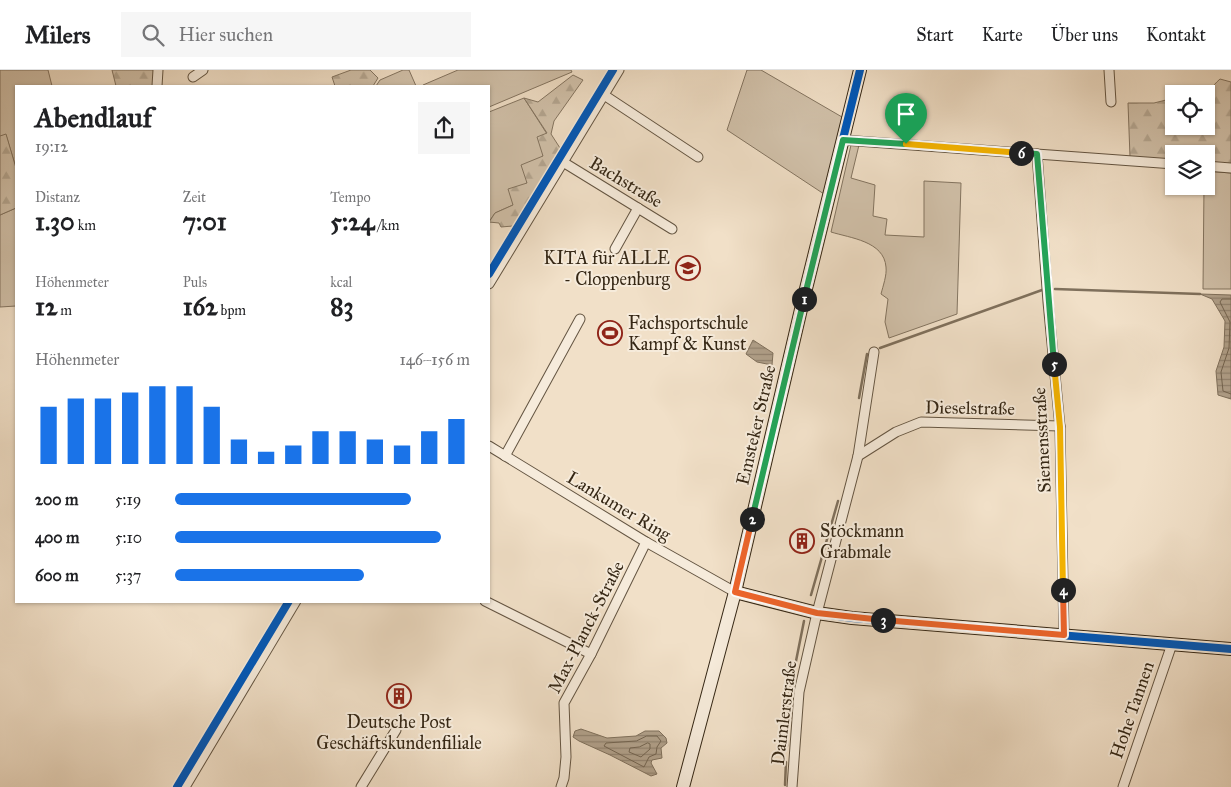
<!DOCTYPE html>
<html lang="de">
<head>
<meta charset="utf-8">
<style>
  :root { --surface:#fff; --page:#f6f6f6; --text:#202124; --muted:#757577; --line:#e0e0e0; --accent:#1a73e8 }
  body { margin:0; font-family:"IM FELL Great Primer",serif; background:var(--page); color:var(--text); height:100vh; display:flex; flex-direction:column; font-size:19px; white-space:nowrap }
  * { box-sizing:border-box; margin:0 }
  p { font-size:16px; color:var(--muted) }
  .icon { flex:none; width:28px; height:28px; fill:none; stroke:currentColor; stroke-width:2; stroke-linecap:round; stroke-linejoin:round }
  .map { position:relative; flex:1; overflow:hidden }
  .details { position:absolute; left:15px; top:15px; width:475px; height:518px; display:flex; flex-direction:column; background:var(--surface); border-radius:0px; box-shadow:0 1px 4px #0004 }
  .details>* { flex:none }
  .fabs { position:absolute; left:1165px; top:15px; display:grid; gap:10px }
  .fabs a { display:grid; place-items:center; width:50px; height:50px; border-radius:0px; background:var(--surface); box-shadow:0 1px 4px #0004; font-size:25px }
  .pin { position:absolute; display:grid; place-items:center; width:42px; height:42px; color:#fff; margin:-51px -21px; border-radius:50% 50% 50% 0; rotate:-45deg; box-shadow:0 0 5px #0007 }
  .pin .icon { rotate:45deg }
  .km { position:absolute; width:25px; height:25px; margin:-12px; border-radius:50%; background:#222; color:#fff; font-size:14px; line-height:25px; text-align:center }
  .round { display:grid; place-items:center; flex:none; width:52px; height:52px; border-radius:0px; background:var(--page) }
  .headline { display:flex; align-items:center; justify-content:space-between; height:85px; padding:0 20px }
  h1 { font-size:28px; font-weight:700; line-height:38px }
  .figures { display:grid; grid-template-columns:repeat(3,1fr); gap:8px; height:85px; padding:5px 20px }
  .figures div { display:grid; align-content:center }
  .figures b { font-size:25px; font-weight:700 }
  .figures small { font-size:14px; font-weight:400 }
  .figures p { font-size:14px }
  .chart { height:140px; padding:10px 20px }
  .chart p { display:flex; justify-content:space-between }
  .chart svg { width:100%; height:90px; margin-top:5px; stroke:var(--accent); stroke-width:6 }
  ul { padding:0 20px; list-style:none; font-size:16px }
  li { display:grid; grid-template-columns:80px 60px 1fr; align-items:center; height:38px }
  li i { height:12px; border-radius:6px; background:var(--accent) }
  header { display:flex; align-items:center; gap:30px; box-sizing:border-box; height:70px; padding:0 25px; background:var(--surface); border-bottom:1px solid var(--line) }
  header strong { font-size:24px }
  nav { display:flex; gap:28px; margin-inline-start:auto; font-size:18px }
  .search { width:350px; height:45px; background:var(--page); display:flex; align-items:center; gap:12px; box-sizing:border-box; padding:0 18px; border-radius:0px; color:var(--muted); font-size:19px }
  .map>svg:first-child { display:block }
  .grass { fill:#d1c1aa; stroke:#837460 }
  .forest { fill:url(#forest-firs); stroke:#837460 }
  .water { fill:url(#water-rules); stroke:#7f705c }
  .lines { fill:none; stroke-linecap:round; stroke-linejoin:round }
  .shore { stroke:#736450; stroke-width:1 }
  .stream { stroke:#7f705c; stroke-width:2.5 }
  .street-casing { stroke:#645542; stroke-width:11 }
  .secondary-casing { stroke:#352715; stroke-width:14 }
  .street { stroke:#f6ebdb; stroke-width:9 }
  .secondary { stroke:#f6ebdb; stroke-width:12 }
  .cycleway-casing { stroke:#f6ebdb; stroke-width:11 }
  .cycleway { stroke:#0057b8; stroke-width:8 }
  .split-1-casing { stroke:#fff; stroke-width:10 }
  .split-2-casing { stroke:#fff; stroke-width:10 }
  .split-3-casing { stroke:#fff; stroke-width:10 }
  .split-4-casing { stroke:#fff; stroke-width:10 }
  .split-5-casing { stroke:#fff; stroke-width:10 }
  .split-6-casing { stroke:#fff; stroke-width:10 }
  .split-7-casing { stroke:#fff; stroke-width:10 }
  .split-1 { stroke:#22a559; stroke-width:6 }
  .split-2 { stroke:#22a559; stroke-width:6 }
  .split-3 { stroke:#f0652b; stroke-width:6 }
  .split-4 { stroke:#f0652b; stroke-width:6 }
  .split-5 { stroke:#f5b400; stroke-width:6 }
  .split-6 { stroke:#22a559; stroke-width:6 }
  .split-7 { stroke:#f5b400; stroke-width:6 }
  .labels { text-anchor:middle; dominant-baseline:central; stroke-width:4; stroke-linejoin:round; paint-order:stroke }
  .street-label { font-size:18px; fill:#352715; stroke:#f6ebdb }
  .poi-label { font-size:18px; fill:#352715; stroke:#f6ebdb; text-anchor:start }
</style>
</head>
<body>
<header>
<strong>Milers</strong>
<div class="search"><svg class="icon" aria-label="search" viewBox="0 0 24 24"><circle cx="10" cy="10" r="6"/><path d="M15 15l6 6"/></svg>Hier suchen</div>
<nav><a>Start</a><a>Karte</a><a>Über uns</a><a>Kontakt</a></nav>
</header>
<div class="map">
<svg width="1231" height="717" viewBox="0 0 1231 717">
  <defs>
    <pattern id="forest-firs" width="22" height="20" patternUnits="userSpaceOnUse" patternTransform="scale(1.25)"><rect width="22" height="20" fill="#d1c1aa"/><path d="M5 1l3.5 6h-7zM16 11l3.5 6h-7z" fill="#b4a691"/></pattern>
    <pattern id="water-rules" width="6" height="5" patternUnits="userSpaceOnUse" patternTransform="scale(1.25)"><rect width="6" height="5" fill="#b1a18b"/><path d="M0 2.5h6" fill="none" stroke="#918370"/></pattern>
  </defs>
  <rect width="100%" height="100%" fill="#f1e0c8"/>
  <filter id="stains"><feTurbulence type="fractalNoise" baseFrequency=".004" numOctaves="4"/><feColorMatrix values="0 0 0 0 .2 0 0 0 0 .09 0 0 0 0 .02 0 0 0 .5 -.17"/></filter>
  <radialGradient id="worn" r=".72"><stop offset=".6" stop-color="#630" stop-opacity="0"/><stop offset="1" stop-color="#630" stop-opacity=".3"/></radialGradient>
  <g class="grass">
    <path d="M0,0H48L52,16H16V98L6,65L0,66Z"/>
    <path d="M403,0H409L416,16H376L380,10Z"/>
    <path d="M458,0H571L572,2L489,37V16H423V15Z"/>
    <path d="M747,0H761L842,47L827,126L727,60Z"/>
    <path d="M524,28L547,64L543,86L513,135L495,143L489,152V42Z"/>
    <path d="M851,75H859L851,108L875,115L873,146L887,149L885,165L924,167V111L961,113L957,244L889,268L885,252L888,229L881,224C883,216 887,205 886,197C884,171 850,168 831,162Z"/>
    <path d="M1206,101L1231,103V219H1203L1204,116H1206Z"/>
    <path d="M16,138V236L0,237V145Z"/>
  </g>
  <g class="forest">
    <path d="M112,0H155L154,16H116Z"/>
    <path d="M351,0H370L378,8L373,16H335L332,7Z"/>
    <path d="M573,5L583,10L554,51L551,64L560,78L513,156L501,157L499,153L489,152L495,143L513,135L508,119L527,113L521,95L543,86L537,67L547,63L524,28L538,32Z"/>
    <path d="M1220,9L1231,12V95L1206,93V84H1174V90L1130,87L1128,33H1154L1174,28V56H1206C1206,35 1203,24 1220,9Z"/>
    <path d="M6,64L16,98V138L0,145V66Z"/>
  </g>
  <g class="water">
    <path d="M1200,224L1231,225V329L1218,325L1216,301L1224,277L1225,251L1212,229Z"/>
    <path d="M753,270L773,283L772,295L757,292L746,284Z"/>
    <path d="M581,659L607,668L636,666L645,661H659L666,668L667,673L661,678L662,688L652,690L651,693L657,704L651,706L610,685L579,671L573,667L575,661Z"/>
  </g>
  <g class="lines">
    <g class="shore">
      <path d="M1231,229H1222L1220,232L1230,252L1229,278L1221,302L1223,321L1231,324"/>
      <path d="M647,666H657L661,671L657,677L656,684L649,687L644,697L604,676L606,673L636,671Z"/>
      <path d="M648,673L650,674V679L641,687L629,682L630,678L639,677Z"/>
    </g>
    <g class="stream">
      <path d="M1055,219L1200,224"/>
      <path d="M880,278L1042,220"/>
      <path d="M859,328L867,284"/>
      <path d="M811,525L838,431"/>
      <path d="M787,651L788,631L804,551"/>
      <path d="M787,676V665"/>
      <path d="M785,715L786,692"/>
      <path d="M180,717L201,682"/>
    </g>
    <defs>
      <g id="street">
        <path d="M1109,0L1111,32"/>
        <path d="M193,7L203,0"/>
        <path d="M157,16L158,0"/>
        <path d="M604,25L698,87"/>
        <path d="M843,70L1174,94"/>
        <path d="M1037,84L1048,232L1060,357L1064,565"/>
        <path d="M563,92L672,159"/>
        <path d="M1206,96L1231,98"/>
        <path d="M615,179L638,138"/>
        <path d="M489,214L619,0"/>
        <path d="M489,376L646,472L735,522"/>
        <path d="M505,386L580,249"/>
        <path d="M858,386L896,362L921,352L1060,356"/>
        <path d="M485,531L591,584"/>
        <path d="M185,717L296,531"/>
        <path d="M361,717L396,660"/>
        <path d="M561,717L564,708L566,687L564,633L591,584L646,472"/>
        <path d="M792,717L799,622L817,543L858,386L874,282"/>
        <path d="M1123,717L1172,574"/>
      </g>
      <g id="secondary">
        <path d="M735,522L817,543L852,548L1231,579"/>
        <path d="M683,717L735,522L802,235L860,0"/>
      </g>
    </defs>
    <use href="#street" class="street-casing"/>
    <use href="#secondary" class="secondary-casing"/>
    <use href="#street" class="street"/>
    <use href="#secondary" class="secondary"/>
    <defs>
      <g id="cycleway">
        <path d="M860,0L802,235L735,522L817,543L852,548L1231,579"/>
        <path d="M489,204L613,0"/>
        <path d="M177,717L289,531"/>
      </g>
    </defs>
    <use href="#cycleway" class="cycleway-casing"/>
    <use href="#cycleway" class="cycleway"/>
  </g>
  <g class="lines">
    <defs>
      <path id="split-1" d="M804,229L843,70L906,74"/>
      <path id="split-2" d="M752,449L804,229"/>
      <path id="split-3" d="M752,449L735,522L817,543L883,550"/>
      <path id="split-4" d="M883,550L1064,565L1063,520"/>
      <path id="split-5" d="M1054,294L1060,357L1063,520"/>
      <path id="split-6" d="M1021,83L1037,84L1054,294"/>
      <path id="split-7" d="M906,74L1021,83"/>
    </defs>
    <use href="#split-1" class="split-1-casing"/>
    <use href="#split-2" class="split-2-casing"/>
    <use href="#split-3" class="split-3-casing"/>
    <use href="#split-4" class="split-4-casing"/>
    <use href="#split-5" class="split-5-casing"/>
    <use href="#split-6" class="split-6-casing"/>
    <use href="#split-7" class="split-7-casing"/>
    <use href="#split-1" class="split-1"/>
    <use href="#split-2" class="split-2"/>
    <use href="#split-3" class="split-3"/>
    <use href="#split-4" class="split-4"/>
    <use href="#split-5" class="split-5"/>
    <use href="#split-6" class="split-6"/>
    <use href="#split-7" class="split-7"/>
  </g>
  <defs>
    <symbol id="school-ring" viewBox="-11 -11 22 22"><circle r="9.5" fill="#f6ebdb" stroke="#8f2418" stroke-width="1.5"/><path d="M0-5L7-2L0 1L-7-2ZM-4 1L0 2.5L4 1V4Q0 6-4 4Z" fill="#8f2418"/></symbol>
    <symbol id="stadium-ring" viewBox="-11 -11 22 22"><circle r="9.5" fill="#f6ebdb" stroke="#8f2418" stroke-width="1.5"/><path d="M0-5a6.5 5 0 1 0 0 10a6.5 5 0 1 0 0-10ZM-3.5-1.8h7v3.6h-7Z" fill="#8f2418"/></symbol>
    <symbol id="building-ring" viewBox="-11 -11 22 22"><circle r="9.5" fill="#f6ebdb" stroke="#8f2418" stroke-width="1.5"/><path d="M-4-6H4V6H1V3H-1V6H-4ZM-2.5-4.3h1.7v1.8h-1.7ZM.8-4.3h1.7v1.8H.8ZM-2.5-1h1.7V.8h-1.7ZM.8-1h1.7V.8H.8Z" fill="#8f2418"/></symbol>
  </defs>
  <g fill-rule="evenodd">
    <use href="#school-ring" x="674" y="184" width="28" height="28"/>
    <use href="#stadium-ring" x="596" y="249" width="28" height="28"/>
    <use href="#building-ring" x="788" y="457" width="28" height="28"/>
    <use href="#building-ring" x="385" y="612" width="28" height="28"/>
  </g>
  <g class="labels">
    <g class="street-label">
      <text transform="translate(626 112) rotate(31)">Bachstraße</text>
      <text transform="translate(970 338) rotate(1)">Dieselstraße</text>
      <text transform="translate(756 355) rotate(-77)">Emsteker Straße</text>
      <text transform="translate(1042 370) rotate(-93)">Siemensstraße</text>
      <text transform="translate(619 436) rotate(31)">Lankumer Ring</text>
      <text transform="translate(586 557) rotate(-63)">Max-Planck-Straße</text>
      <text transform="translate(1132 640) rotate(-71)">Hohe Tannen</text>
      <text transform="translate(784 643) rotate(-83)">Daimlerstraße</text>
    </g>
    <g class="poi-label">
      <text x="670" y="188" text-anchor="end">KITA für ALLE<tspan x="670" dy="21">- Cloppenburg</tspan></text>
      <text x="628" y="253">Fachsportschule<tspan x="628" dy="21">Kampf &amp; Kunst</tspan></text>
      <text x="820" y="461">Stöckmann<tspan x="820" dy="21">Grabmale</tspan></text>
      <text x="399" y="652" text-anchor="middle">Deutsche Post<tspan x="399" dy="21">Geschäftskundenfiliale</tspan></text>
    </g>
  </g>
  <rect width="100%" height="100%" filter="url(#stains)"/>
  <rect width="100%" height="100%" fill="url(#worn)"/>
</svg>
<div class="fabs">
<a><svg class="icon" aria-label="locate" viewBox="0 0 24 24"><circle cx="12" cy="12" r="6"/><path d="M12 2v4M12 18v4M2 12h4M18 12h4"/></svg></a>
<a><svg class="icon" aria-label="layers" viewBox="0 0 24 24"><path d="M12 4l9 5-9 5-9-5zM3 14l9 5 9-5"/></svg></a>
</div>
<div class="pin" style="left:906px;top:74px;background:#1e9e55"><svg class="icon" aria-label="arrive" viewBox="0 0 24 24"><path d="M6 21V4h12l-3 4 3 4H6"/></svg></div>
<b class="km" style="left:804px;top:229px">1</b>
<b class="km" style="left:752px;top:449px">2</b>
<b class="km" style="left:883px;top:550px">3</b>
<b class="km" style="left:1063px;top:520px">4</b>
<b class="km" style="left:1054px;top:294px">5</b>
<b class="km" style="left:1021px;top:83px">6</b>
<section class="details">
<div class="headline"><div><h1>Abendlauf</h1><p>19:12</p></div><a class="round"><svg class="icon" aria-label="share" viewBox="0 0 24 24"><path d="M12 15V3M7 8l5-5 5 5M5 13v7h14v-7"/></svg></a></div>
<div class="figures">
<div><p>Distanz</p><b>1.30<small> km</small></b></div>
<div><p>Zeit</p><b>7:01</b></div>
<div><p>Tempo</p><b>5:24<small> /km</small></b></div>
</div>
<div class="figures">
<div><p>Höhenmeter</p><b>12<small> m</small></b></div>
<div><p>Puls</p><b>162<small> bpm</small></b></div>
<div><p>kcal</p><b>83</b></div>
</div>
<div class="chart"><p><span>Höhenmeter</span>146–156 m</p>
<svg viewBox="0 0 160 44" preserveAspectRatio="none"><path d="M5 44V16M15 44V12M25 44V12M35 44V9M45 44V6M55 44V6M65 44V16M75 44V32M85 44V38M95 44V35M105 44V28M115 44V28M125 44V32M135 44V35M145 44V28M155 44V22"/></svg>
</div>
<ul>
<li><b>200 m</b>5:19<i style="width:80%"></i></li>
<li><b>400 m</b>5:10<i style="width:90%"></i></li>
<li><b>600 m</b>5:37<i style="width:64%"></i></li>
</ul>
</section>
</div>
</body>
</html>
